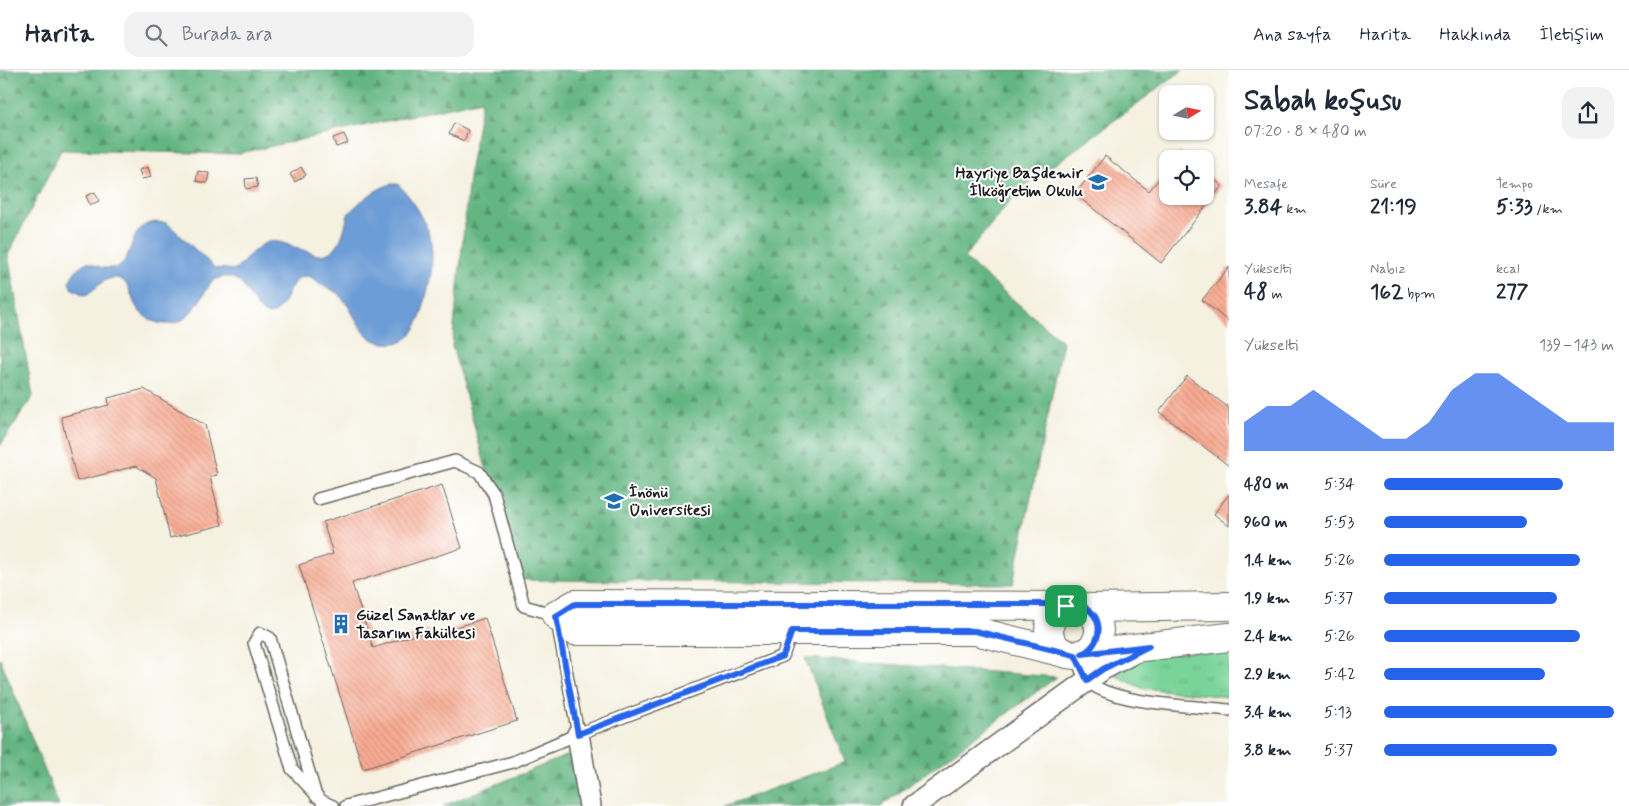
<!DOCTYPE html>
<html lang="tr">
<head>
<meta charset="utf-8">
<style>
  :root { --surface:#fff; --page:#f2f2f3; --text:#1f2937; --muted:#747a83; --line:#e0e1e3; --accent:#2563eb }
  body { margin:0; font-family:Mynerve,sans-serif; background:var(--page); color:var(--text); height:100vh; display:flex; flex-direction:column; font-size:19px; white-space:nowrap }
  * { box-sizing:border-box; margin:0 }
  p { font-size:16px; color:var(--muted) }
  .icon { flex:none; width:28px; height:28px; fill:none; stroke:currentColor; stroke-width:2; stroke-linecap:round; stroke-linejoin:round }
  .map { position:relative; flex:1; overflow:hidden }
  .sheet { display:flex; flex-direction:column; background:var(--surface); width:400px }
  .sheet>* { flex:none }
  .needle { width:32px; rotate:80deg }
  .fabs { position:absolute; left:1159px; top:15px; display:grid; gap:10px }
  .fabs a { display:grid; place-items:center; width:55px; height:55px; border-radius:10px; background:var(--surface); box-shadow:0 1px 4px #0004; font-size:25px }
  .pin { position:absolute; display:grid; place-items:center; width:42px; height:42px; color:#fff; margin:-21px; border-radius:10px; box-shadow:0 2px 8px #0006 }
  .round { display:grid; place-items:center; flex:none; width:52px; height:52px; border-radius:15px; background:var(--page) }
  .overview { display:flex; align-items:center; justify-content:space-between; height:85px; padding:0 15px }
  h1 { font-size:28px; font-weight:800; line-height:38px }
  .stats { display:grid; grid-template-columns:repeat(3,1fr); gap:8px; height:85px; padding:5px 15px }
  .stats div { display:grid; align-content:center }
  .stats b { font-size:21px; font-weight:800 }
  .stats small { font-size:14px; font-weight:400 }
  .stats p { font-size:14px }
  .chart { height:140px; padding:10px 15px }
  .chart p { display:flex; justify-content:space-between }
  .chart svg { width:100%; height:90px; margin-top:5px; fill:var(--accent); opacity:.7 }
  ul { padding:0 15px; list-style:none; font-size:16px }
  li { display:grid; grid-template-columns:80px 60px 1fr; align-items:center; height:38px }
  li i { height:12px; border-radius:6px; background:var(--accent) }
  header { display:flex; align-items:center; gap:30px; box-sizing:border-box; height:70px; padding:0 25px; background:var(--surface); border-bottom:1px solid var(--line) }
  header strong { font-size:24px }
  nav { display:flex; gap:28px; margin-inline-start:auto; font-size:18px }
  .search { width:350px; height:45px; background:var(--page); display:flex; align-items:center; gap:12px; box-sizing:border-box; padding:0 18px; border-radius:15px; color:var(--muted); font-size:19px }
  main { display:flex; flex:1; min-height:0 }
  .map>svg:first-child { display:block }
  .grass { fill:url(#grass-tufts); stroke:#4b785b }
  .forest { fill:url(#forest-firs); stroke:#40694f }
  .water { fill:#6d9dd6; stroke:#445c79 }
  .building { fill:url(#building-back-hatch) }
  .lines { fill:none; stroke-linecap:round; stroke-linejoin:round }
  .lane-casing { stroke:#686761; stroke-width:14 }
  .street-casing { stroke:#686761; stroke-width:24 }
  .secondary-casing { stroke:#686761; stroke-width:30 }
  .lane { stroke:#fff; stroke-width:11 }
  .street { stroke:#fff; stroke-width:21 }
  .secondary { stroke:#fff; stroke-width:28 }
  .route-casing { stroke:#fff; stroke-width:10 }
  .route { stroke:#2563eb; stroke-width:6 }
  .labels { text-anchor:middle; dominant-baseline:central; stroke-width:4; stroke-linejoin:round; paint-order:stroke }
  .poi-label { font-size:16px; font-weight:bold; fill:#1c1c1c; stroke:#fff; text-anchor:start }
</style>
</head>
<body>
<header>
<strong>Harita</strong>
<div class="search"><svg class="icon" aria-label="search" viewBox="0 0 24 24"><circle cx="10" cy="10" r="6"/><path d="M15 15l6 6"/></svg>Burada ara</div>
<nav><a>Ana sayfa</a><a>Harita</a><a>Hakkında</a><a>İletişim</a></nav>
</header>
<main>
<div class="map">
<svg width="1229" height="736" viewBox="0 0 1229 736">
  <defs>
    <pattern id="grass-tufts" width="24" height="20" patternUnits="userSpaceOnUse" patternTransform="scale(1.25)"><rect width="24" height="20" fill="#7ad49a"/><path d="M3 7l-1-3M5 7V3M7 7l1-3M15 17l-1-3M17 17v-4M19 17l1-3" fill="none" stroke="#69b584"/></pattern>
    <pattern id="forest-firs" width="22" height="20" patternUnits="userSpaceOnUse" patternTransform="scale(1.25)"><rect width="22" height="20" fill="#63b682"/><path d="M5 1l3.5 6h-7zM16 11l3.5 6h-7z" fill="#51936a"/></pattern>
    <pattern id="building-back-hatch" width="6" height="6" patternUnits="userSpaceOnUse" patternTransform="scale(1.25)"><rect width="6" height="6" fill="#f8ab93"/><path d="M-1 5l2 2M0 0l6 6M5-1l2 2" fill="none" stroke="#d4937e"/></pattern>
  </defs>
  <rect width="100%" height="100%" fill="#fff"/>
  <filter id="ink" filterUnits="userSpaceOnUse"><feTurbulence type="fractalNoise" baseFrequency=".02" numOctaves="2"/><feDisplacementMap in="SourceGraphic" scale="10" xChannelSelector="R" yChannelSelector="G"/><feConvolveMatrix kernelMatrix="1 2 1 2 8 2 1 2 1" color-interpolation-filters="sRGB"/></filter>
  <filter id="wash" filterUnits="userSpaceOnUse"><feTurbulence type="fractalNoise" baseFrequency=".0096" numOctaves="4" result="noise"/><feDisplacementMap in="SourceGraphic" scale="20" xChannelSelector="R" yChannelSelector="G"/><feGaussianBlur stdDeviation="1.12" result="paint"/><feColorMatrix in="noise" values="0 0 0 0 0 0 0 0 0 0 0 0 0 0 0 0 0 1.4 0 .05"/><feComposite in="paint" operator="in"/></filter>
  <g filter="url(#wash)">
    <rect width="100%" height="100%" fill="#f5f1e1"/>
    <path class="grass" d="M1229,578V627L1142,618L1114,605L1138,588Z"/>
    <g class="forest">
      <path d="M0,0H1183L1017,122L964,188L1063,272L1013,514L517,510L452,276L470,98L482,30L236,84L61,80L8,185L33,326L0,376Z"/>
      <path d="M0,588L59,736H0Z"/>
      <path d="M805,588L1057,607L881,736H725L845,692Z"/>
      <path d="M573,683L585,736H443Z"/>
    </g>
    <path class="water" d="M391,114H398C433,152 439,181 425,230C421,247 417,262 402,272C357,281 361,244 337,223C332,219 325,217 320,214C315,210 313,207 307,206C286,205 289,243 268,245C245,234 246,194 212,211C204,223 196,239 185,248C170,260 147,253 137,238C130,228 131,207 113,208C100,209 95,223 84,225L71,218L69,212C74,203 77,197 87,192L103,198H118C139,179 127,147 167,153L215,198L236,200C272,158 271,171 318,185C340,185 344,161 348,144C360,131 375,119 391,114Z"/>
    <g id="blocks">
      <g class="building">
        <path d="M454,53L468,60L464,71L449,64Z"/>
        <path d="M344,64L348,73L336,77L333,68Z"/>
        <path d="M1180,82L1189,89H1175Z"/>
        <path d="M1105,86L1149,121L1168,98V126H1205V102L1222,116L1161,193L1075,124Z"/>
        <path d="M148,97L151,107L142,109L139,100Z"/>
        <path d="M301,97L306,105L295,112L290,104Z"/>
        <path d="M198,101L209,103L207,113L196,111Z"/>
        <path d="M256,108L258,117L246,119L245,109Z"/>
        <path d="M95,122L99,131L90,135L86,126Z"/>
        <path d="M1229,197V252L1202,230Z"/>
        <path d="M1187,306L1229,338V396L1159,342Z"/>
        <path d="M144,319L205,355L217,405L210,407L222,455L170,468L156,408L136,396L77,411L61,347L109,335L108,328Z"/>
        <path d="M442,415L462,478L352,513L373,578L430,560L432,565L485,548L517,651L363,699L299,495L333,484L323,452Z"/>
        <path d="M1229,424V456L1214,444Z"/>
      </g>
    </g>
  </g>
  <g filter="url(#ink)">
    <use href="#blocks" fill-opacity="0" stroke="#686761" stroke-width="1"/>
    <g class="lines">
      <defs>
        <g id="lane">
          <path d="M318,429L455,391L479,402L494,424L524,536L556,545L578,664L513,692L346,736"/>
          <path d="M1075,585C1079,592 1081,604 1087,610C1107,634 1197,636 1229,640"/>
          <path d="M578,664L783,586L791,561"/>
          <path d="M316,726L270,568L260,563L254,573L292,699L322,731L333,736"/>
        </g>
        <g id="street">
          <path d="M578,664L590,736"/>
          <path d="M914,736L1103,599L1137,581"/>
        </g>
        <g id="secondary">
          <circle cx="1074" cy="560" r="25"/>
          <path d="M1067,536L575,534L556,545L575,561H975L1068,584"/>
          <path d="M1087,538L1229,536"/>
          <path d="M1082,584L1229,567"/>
        </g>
      </defs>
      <use href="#lane" class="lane-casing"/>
      <use href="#street" class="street-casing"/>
      <use href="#secondary" class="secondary-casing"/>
      <use href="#lane" class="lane"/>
      <use href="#street" class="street"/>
      <use href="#secondary" class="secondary"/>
    </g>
  </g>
  <g class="lines" filter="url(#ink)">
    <defs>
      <path id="route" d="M575,534H1074C1102,537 1108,571 1082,584L1149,576L1103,599L1087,610L1075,585L975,561H792L783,586L578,664L556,546Z"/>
    </defs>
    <use href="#route" class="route-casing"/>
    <use href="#route" class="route"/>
  </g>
  <defs>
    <symbol id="school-bare" viewBox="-9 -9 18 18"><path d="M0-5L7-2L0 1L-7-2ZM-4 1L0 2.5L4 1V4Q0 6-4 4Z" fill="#1f6fb2" stroke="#fff" stroke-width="2.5" paint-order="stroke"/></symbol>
    <symbol id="university-bare" viewBox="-9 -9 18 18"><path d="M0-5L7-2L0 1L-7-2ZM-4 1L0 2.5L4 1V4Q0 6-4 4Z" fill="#1f6fb2" stroke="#fff" stroke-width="2.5" paint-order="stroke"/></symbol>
    <symbol id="building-bare" viewBox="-9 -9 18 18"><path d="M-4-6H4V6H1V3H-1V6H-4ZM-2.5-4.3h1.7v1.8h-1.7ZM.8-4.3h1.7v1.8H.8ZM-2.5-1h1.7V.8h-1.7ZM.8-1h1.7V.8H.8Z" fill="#1f6fb2" stroke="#fff" stroke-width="2.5" paint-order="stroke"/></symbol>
  </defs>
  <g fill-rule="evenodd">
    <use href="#school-bare" x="1084" y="98" width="28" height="28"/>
    <use href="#university-bare" x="600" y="417" width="28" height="28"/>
    <use href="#building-bare" x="327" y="540" width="28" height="28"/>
  </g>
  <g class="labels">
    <g class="poi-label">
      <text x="1083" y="103" text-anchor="end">Hayriye Başdemir<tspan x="1083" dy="18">İlköğretim Okulu</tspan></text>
      <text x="629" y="422">İnönü<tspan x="629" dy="18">Üniversitesi</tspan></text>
      <text x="356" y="545">Güzel Sanatlar ve<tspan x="356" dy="18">Tasarım Fakültesi</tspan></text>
    </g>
  </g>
</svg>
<div class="fabs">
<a><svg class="needle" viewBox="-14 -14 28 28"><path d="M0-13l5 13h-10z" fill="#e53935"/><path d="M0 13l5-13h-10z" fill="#747a83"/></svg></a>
<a><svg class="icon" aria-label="locate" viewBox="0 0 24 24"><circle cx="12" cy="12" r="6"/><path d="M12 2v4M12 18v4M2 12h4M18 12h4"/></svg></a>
</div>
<div class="pin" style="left:1066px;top:536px;background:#1e9e55"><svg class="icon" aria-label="arrive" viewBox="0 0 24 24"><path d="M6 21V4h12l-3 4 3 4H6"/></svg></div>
</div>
<section class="sheet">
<div class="overview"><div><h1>Sabah koşusu</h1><p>07:20 · 8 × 480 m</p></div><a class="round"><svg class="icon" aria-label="share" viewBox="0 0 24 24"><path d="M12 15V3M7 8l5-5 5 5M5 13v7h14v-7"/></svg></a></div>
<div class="stats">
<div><p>Mesafe</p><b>3.84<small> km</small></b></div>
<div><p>Süre</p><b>21:19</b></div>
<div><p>Tempo</p><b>5:33<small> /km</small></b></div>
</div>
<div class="stats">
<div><p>Yükselti</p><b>48<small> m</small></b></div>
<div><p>Nabız</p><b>162<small> bpm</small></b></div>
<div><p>kcal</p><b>277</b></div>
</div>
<div class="chart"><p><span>Yükselti</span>139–143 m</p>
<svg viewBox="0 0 160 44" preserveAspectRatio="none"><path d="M0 44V30L10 22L20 22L30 14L40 22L50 30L60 38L70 38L80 30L90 14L100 6L110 6L120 14L130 22L140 30L150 30L160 30V44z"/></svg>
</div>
<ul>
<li><b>480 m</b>5:34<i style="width:78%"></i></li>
<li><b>960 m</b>5:53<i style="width:62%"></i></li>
<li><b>1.4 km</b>5:26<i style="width:85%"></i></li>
<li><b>1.9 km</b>5:37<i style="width:75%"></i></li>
<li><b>2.4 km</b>5:26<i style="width:85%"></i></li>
<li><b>2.9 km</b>5:42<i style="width:70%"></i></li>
<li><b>3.4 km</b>5:13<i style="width:100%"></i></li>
<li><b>3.8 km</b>5:37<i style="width:75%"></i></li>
</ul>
</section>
</main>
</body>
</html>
